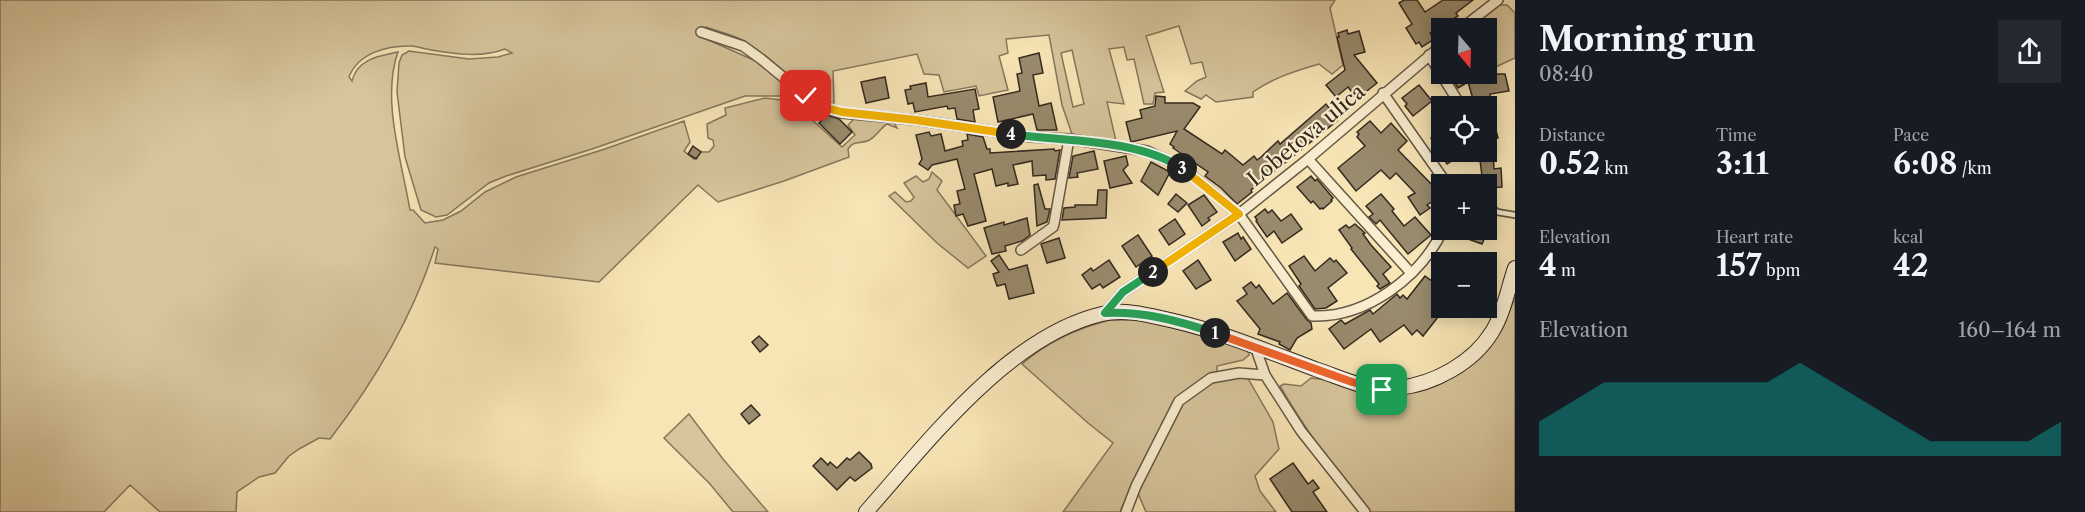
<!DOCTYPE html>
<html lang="en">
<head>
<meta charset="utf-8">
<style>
  :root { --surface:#171b24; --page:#242831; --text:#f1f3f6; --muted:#9ea1a6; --accent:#0f766e }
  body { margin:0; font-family:"Libre Caslon Text",serif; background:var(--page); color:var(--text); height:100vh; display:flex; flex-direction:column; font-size:22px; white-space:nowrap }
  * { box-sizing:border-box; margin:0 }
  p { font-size:20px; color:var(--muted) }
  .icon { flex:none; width:33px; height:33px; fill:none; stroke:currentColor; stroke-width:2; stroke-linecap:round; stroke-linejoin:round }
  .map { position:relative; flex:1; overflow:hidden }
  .drawer { display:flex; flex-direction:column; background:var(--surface); width:570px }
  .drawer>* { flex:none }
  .needle { width:39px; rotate:161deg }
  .tools { position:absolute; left:1431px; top:18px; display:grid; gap:12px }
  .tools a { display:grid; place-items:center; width:66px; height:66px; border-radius:0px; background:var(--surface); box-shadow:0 3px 15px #0003; font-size:30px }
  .pin { position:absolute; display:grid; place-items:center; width:51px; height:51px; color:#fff; margin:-26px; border-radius:12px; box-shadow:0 3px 9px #0006 }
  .km { position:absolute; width:30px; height:30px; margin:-15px; border-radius:50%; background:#222; color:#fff; font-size:16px; line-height:30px; text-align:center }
  .round { display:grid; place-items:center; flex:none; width:63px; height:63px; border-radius:0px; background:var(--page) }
  .headline { display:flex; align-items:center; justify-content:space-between; height:102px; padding:0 24px }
  h1 { font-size:33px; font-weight:800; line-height:45px }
  .stats { display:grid; grid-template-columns:repeat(3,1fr); gap:9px; height:102px; padding:6px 24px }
  .stats div { display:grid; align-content:center }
  .stats b { font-size:30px; font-weight:800 }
  .stats small { font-size:16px; font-weight:400 }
  .stats p { font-size:16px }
  .chart { height:168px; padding:12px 24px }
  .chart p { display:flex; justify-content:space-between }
  .chart svg { width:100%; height:108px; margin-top:6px; fill:var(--accent); opacity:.7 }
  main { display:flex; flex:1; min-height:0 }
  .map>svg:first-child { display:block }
  .green { fill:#d7c59c; stroke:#85775d; stroke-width:1.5; fill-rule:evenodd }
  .building { fill:#998b6d; stroke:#33291e; stroke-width:1.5 }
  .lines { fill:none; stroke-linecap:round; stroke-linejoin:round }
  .service-casing { stroke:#645844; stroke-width:8 }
  .minor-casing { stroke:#645844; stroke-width:12 }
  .secondary-casing { stroke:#33291e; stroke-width:16 }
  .service { stroke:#faeed0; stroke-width:4.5 }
  .minor { stroke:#faeed0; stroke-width:9 }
  .secondary { stroke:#faeed0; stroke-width:14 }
  .split-1-casing { stroke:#fff; stroke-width:12 }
  .split-2-casing { stroke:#fff; stroke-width:12 }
  .split-3-casing { stroke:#fff; stroke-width:12 }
  .split-4-casing { stroke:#fff; stroke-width:12 }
  .split-5-casing { stroke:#fff; stroke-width:12 }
  .split-1 { stroke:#f0652b; stroke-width:8 }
  .split-2 { stroke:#22a559; stroke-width:8 }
  .split-3 { stroke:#f5b400; stroke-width:8 }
  .split-4 { stroke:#22a559; stroke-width:8 }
  .split-5 { stroke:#f5b400; stroke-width:8 }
  .labels { text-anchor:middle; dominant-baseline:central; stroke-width:4.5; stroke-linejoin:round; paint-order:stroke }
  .street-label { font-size:21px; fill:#33291e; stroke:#faeed0 }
</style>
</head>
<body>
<main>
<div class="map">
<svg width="1515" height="512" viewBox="0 0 1515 512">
  <rect width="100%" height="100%" fill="#f8e5b6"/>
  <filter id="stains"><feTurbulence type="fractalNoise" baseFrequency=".00333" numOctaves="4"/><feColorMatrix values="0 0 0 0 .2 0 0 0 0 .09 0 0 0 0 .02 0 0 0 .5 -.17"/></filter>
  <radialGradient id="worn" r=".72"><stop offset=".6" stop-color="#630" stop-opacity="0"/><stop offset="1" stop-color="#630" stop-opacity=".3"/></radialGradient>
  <g class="green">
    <path d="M0,0H1335L1330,8L1343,65L1332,74L1319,64C1295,71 1273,78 1253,92V97L1216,102L1206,95L1201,99L1185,91L1197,81L1206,77L1202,62L1191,64L1179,26L1146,36L1164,92L1155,93L1153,104H1144L1134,59L1127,60L1124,47L1109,49L1124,104L1107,102L1116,141L1072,134L1062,105L1049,35L1006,39L1008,53L999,56L1008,90L979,96L976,86L944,92L939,75L924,74L917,54L833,71L834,104C798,94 776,61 746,42C735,35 719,32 706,27L702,37L760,63L795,93L787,96H745L592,149L506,176L489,183L447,215L436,217L421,210L405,157L397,92L399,63L402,55L409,51L469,59L498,57L512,53L505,49C482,58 455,54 431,50C425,49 419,47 412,46C388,45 358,53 349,77L352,81C357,59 379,56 398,52C381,99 402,162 410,210H413L425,223L443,220L461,211L485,192L516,177L605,149L684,121L690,142L684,151L694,159L698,152H709L714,146L713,140L708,138L707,124L726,115L725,108L765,98L805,103L817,111L811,119L842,147L855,135L848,125L857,116L893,121L897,128L887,124C880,128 875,139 867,141C859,144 854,140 848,149L849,157L784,181L718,202L698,185L599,282L435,263L438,249L435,247C413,316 374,382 330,439L319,438L299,449L289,456L275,473L259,477L237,492L236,512H160L130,485L104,512H0ZM1072,50L1084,104L1073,107L1061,53Z"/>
    <path d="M1500,5H1507L1515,13V58L1487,71L1486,28H1469Z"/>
    <path d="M932,172L942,181L937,190L986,256L968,268L937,243L889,196L895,192L906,202L911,201L914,197L904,183L916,176L923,182L929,179Z"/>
    <path d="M1515,297V512H1368C1336,472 1306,431 1280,386L1284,384L1301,386L1311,378C1331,380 1351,385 1371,389C1379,391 1389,394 1398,394C1452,394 1499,345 1515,297Z"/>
    <path d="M1110,320H1146L1247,349L1249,355L1243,360L1217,366V378L1246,375L1273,422L1279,449L1255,476L1260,491L1276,512H1146L1133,482L1120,512H1063L1113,443L1088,423L1022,364C1047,342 1078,328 1110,320Z"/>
    <path d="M689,414L723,459L768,512H733L710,484L664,438Z"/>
  </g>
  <g class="building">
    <path d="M1404,0H1417L1425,12L1443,0H1473L1456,13L1458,16L1430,33L1434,39L1422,47L1419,42L1416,44L1406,28L1412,24L1399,3Z"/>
    <path d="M1347,30L1348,34L1359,31L1365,52L1354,55L1377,83L1357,99L1348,87L1336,97L1326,85L1345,70L1337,37H1339L1338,33Z"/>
    <path d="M1039,53L1043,73L1033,75L1039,106L1051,103L1057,130H1037L1033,114L998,122L993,97L1020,91L1017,74L1022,73L1019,58Z"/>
    <path d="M1457,74H1505L1509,91L1490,94L1492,106H1475L1468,82L1458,88L1451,77Z"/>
    <path d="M885,77L889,98L866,103L861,82Z"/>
    <path d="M926,83L928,97L975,89L979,109L973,110L975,122L957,119L955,108L948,109L947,106L915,112L913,103L908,104L905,90L911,89L910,86Z"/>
    <path d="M1419,85L1432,101L1413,116L1405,106L1407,104L1402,98Z"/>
    <path d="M1156,96L1165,97V103H1193L1200,107L1184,129L1222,154L1225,150L1243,165L1254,156L1257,160L1261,157L1278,141L1280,144L1326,104L1338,120L1251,190L1252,192L1237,204L1221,188L1205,176L1208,172L1173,148L1174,147L1170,144L1177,131L1131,142L1126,122L1142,118L1140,110L1155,106Z"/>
    <path d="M1486,108H1490L1498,138L1486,141Z"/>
    <path d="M827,115L839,119L852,132L840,144L819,123Z"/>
    <path d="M1370,121L1381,133L1391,123L1407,141L1398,150L1439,192L1437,194L1439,197L1427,205L1430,208L1420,215L1408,197L1415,193L1396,173L1390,179L1381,170L1356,191L1338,168L1365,146L1357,137L1359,134L1357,132Z"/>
    <path d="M1442,130V152H1452L1456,158L1447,164L1431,138Z"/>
    <path d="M929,132L931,136L941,134L945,151L963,146L962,141L968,140L967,134L983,137L987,149H990V153L1054,149L1055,151L1060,150L1055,179L1046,180V175L1033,176L1032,161L1013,165L1018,184L1008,186V183L996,186L992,169L974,174L986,221L968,226L963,214L956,216L954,205L960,204L957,191L965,189L957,159L932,165L928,170L919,164L922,159L916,135Z"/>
    <path d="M693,146L701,152L696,159L688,154Z"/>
    <path d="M1094,151L1098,169L1077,173L1078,177L1069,178L1073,156Z"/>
    <path d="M1479,152H1493L1494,169L1501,168L1502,187L1486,188V184H1483Z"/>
    <path d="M1126,156L1128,165L1123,170L1132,183L1110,188L1104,161Z"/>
    <path d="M1151,162L1170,172L1158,195L1141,181Z"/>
    <path d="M1311,176L1315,181L1317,179L1333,198L1331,200L1332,201L1323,209L1322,208L1320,209L1313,201L1311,203L1297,187Z"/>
    <path d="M1038,184L1045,209H1050L1047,222L1037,226L1034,185Z"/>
    <path d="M1098,190H1107L1106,218L1062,220L1064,208L1075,207V205H1097Z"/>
    <path d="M1176,194L1187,203L1178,212L1168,204Z"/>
    <path d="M1381,194L1394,209L1392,211L1404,226L1415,217L1431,235L1408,254L1380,220L1376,224L1369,217L1373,214L1366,206Z"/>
    <path d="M1204,195L1217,212L1208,218L1210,220L1202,226L1188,205Z"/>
    <path d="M1265,209L1268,213L1272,210L1281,221L1291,214L1302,229L1282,243L1274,231L1267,237L1256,221L1257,220L1255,217Z"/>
    <path d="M1027,218L1030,235L1022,241L1005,246L1006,251L992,254L984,228L1004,222V225Z"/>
    <path d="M1175,219L1185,234L1169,245L1159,230Z"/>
    <path d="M1355,224L1365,233L1363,234L1371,245L1391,267L1383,274L1390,283L1380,289L1377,286L1379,284L1351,249L1352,248L1339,230L1346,225L1349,228Z"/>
    <path d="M1450,230H1488L1482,244L1449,232Z"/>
    <path d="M1238,233L1241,239L1243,237L1251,249L1235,261L1223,242Z"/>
    <path d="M1138,235L1152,256L1136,267L1122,246Z"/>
    <path d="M1059,238L1065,258L1047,263L1041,244Z"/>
    <path d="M999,255L1009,270L1027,265L1034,293L1009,299L1005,284L997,286L993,274L999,272L991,261Z"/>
    <path d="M1304,256L1315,271L1330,258L1334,262L1336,260L1347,273L1328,288L1337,301L1326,308L1315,309L1299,286L1301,284L1289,266Z"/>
    <path d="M1109,260L1120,277L1103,288L1100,284L1092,289L1082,275L1091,268L1093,271Z"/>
    <path d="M1198,260L1211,280L1196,289L1183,271Z"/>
    <path d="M1425,276L1432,281L1436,277L1442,281V312L1423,336L1417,330L1412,335L1404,325L1380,342L1371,329L1344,349L1329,329L1341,320L1345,324L1370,310L1373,314L1397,294L1400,298L1403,295L1407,299Z"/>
    <path d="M1251,282L1256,288L1259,285L1273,304L1287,293L1307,320L1311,323L1312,329L1297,338L1290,350L1279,344L1280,342L1258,334L1260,329L1237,301L1247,294L1243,288Z"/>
    <path d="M759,336L768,345L760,352L752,342Z"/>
    <path d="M751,405L760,415L749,424L741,414Z"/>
    <path d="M859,452L871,464L872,468L855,481L850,477L837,490L813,466L821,458L828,465L830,462L837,468L847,458L850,460Z"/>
    <path d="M1293,463L1308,484L1313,480L1319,488L1313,492L1327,512H1292L1270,479Z"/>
  </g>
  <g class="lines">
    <defs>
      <path id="service" d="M1486,201L1497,212L1515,215"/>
      <g id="minor">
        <path d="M1462,28L1498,0"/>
        <path d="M701,32L743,46L761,59L806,96L827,108L842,113L916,120L1032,137L1069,139L1147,151L1180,166L1239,214L1312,316C1367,318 1420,277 1443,230"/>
        <path d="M1429,55L1461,106"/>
        <path d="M1383,93L1447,184"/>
        <path d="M1308,159L1411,273"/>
        <path d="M1021,250L1053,227L1054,224L1069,139"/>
        <path d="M1105,313L1123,292L1239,214L1308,159L1442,45"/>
        <path d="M1255,346L1265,375L1301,431L1365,512"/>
        <path d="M1126,512L1136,486L1179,401L1211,378L1239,373L1265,375"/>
      </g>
      <path id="secondary" d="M866,512C928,442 1008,336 1102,314C1126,308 1151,316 1174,321C1222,332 1269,352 1315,369C1336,376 1358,386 1380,390C1386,391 1392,389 1398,388C1434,384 1473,363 1492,332C1504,313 1508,288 1515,268"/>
    </defs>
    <use href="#service" class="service-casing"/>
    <use href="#minor" class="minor-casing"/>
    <use href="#secondary" class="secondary-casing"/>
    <use href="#service" class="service"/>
    <use href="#minor" class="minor"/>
    <use href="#secondary" class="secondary"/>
  </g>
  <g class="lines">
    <defs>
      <path id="split-1" d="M1215,333L1352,382L1382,390"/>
      <path id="split-2" d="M1153,272L1123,292L1105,313C1143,311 1179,321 1215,333"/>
      <path id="split-3" d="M1153,272L1239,214L1182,168"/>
      <path id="split-4" d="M1011,134C1066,142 1134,138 1182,168"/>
      <path id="split-5" d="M806,96L827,108L842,112L916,120L1011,134"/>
    </defs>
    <use href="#split-1" class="split-1-casing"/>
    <use href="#split-2" class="split-2-casing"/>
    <use href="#split-3" class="split-3-casing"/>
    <use href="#split-4" class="split-4-casing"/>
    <use href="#split-5" class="split-5-casing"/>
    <use href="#split-1" class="split-1"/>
    <use href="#split-2" class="split-2"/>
    <use href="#split-3" class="split-3"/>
    <use href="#split-4" class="split-4"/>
    <use href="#split-5" class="split-5"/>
  </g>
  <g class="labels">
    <g class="street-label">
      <text transform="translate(1306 135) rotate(-40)">Lobetova ulica</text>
    </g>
  </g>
  <rect width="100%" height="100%" filter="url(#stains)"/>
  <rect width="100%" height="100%" fill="url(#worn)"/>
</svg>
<div class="tools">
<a><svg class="needle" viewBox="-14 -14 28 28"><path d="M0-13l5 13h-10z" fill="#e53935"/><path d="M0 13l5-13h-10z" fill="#9ea1a6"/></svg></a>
<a><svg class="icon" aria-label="locate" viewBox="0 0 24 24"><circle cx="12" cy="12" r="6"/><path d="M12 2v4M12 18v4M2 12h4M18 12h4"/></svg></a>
<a>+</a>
<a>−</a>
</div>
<div class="pin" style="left:1382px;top:390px;background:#1e9e55"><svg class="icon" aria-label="arrive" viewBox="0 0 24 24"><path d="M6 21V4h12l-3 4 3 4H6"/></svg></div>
<div class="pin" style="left:806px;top:96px;background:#d93025"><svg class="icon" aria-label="check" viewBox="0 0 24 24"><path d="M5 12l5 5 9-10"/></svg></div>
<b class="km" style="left:1215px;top:333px">1</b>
<b class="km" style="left:1153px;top:272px">2</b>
<b class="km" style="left:1182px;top:168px">3</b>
<b class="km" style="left:1011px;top:134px">4</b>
</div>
<section class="drawer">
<div class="headline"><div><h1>Morning run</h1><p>08:40</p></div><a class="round"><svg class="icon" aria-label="share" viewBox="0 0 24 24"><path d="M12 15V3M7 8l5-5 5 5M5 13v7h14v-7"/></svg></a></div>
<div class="stats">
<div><p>Distance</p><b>0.52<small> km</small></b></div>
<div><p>Time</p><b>3:11</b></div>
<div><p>Pace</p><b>6:08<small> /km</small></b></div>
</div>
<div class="stats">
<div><p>Elevation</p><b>4<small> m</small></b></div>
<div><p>Heart rate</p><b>157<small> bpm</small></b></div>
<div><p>kcal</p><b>42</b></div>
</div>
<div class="chart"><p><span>Elevation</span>160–164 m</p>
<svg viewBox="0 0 160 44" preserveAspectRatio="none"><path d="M0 44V30L10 22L20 14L30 14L40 14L50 14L60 14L70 14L80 6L90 14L100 22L110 30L120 38L130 38L140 38L150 38L160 30V44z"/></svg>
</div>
</section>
</main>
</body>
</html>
